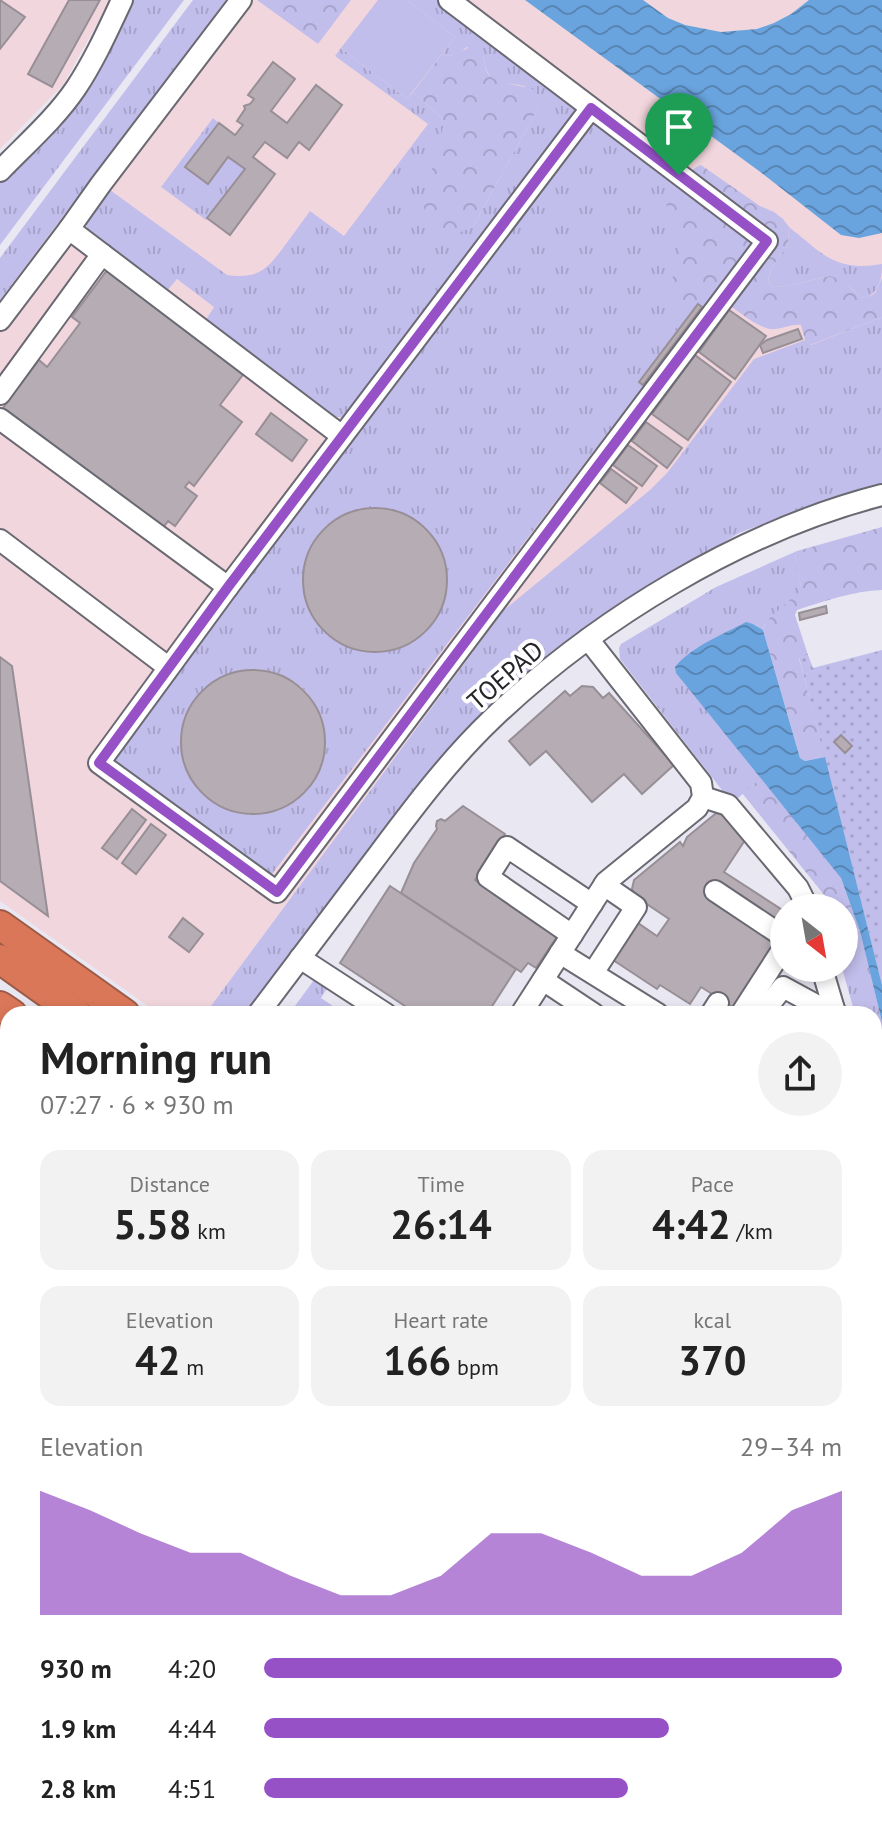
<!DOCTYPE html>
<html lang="en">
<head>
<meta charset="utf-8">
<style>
  :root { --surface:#fff; --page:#f2f2f2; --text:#222; --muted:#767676; --accent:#9651c6 }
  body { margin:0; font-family:"PT Sans",sans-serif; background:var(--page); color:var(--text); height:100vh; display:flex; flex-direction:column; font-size:30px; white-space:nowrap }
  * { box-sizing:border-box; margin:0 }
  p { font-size:26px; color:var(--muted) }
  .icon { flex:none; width:44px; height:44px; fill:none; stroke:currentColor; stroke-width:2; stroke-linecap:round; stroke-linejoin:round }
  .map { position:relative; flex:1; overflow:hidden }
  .drawer { position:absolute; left:0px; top:1006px; width:882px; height:828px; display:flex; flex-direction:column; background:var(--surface); border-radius:24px 24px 0 0; box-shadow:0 4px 12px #0003 }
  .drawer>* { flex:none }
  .needle { width:52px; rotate:149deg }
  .tools { position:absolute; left:770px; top:894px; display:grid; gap:16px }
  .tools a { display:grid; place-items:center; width:88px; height:88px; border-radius:50%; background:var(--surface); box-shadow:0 4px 12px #0003; font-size:40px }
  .pin { position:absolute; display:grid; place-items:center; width:68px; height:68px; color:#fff; margin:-82px -34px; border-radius:50% 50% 50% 0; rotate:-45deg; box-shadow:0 0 8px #0007 }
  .pin .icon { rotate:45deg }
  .round { display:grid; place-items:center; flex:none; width:84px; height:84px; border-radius:42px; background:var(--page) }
  .headline { display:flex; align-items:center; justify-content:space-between; height:136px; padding:0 40px }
  h1 { font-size:44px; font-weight:700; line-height:60px }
  .figures { display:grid; grid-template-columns:repeat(3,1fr); gap:12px; height:136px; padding:8px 40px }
  .figures div { display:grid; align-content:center; border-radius:20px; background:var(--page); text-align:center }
  .figures b { font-size:40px; font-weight:700 }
  .figures small { font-size:22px; font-weight:400 }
  .figures p { font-size:22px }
  .chart { height:224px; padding:16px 40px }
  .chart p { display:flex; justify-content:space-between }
  .chart svg { width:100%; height:144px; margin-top:8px; fill:var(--accent); opacity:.7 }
  ul { padding:0 40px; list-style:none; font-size:26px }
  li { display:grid; grid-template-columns:128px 96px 1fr; align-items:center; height:60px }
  li i { height:20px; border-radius:10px; background:var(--accent) }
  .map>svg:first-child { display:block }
  .industrial { fill:#f1d7dd }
  .grass { fill:url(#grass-tufts); fill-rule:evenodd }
  .forest { fill:url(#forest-crowns) }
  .garden { fill:url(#garden-dots) }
  .pitch { fill:#c2beec }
  .water { fill:url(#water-waves) }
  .building { fill:#b5acb4; stroke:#988f96; stroke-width:2 }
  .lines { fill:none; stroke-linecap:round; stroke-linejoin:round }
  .minor-casing { stroke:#6a6972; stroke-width:24 }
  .highway-casing { stroke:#9b5b48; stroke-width:32 }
  .minor { stroke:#fff; stroke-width:20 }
  .highway { stroke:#da7758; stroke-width:28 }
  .route-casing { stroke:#fff; stroke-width:16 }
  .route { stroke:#9651c6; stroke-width:10 }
  .labels { text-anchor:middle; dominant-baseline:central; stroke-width:8; stroke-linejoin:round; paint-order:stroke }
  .street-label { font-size:26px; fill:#26262a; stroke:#fff }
</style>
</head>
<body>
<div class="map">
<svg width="882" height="1834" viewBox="0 0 882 1834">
  <defs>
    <pattern id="grass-tufts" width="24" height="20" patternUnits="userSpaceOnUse" patternTransform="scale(2)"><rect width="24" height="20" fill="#c2beec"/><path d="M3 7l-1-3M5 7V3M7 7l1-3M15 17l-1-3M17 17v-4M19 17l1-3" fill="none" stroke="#a7a3cb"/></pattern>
    <pattern id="forest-crowns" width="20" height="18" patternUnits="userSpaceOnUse" patternTransform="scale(2)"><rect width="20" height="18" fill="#c2beec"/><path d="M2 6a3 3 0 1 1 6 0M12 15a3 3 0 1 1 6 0" fill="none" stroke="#a7a3cb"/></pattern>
    <pattern id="garden-dots" width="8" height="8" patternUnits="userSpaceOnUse" patternTransform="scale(2)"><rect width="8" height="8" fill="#c2beec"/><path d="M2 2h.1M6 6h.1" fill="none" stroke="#a7a3cb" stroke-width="1.8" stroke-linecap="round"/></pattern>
    <pattern id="water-waves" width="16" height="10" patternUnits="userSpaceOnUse" patternTransform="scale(2)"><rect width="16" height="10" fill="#6aa4de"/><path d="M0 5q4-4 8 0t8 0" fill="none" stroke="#5785b4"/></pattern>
  </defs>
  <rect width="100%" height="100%" fill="#e8e7f2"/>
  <g class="industrial">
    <path d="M0,0H110L63,85L0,149Z"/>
    <path d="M205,0H882V365L504,610L205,1014H159L0,901V270Z"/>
  </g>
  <g class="grass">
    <path d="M131,0H184L0,245V181L72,107Z"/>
    <path d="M193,0H226L0,300V258Z"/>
    <path d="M407,0H437L569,97L574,108V116L345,417H332L205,321L214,307L177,279L167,291L104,242L100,244C96,240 89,235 87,229C83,216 102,200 110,190L227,275C259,280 268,268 286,244C294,233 302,222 310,211L344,236L428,124L335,56L341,48L407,99L413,92L442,118L470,228L474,225L539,106L524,86C503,82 486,85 484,58L467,47C458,54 454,58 442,54L455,37Z"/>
    <path d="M213,118L219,123L186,167L207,184L228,157L245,169L206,220L161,187Z"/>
    <path d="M590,118L732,225L733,268L269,878L109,757ZM385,508C392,510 401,512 408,516C445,534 454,580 437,615C429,630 416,639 401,646C385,653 369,652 353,648C293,632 286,541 343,515C357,509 370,508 385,508ZM240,670C248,670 257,669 265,670C350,686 342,808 254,813C237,814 217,807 204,794C176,767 174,717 203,690C214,680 226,675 240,670Z"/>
    <path d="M789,227C823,254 835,272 882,264C882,278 880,290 867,298L860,297L851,288L830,276L786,286L772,287L768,282C770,268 778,257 788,246Z"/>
    <path d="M882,317V485L832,498L739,533L600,619L576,637L467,731L429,772L249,1014H205L504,610L650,490L667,473L754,359L805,340L811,345Z"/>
    <path d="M797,551C791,566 805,578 799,593L765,622L763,630L753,624L697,648L675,667L677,673L762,778L732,803L620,659L619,648L621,644L716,587Z"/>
    <path d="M860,930L882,1022V1125L874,1091V1014H855L842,968H844V937Z"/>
    <path d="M314,980L328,987L321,998L345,1014H289Z"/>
    <path d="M0,1209L8,1214V1345H0Z"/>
    <path d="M874,1781L882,1788V1834H817L809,1826H874Z"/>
    <path d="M51,1826H252L246,1834H61Z"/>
    <path d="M262,1826H417L411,1834H256Z"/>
  </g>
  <g class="forest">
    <path d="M257,0H351L318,44Z"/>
    <path d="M476,46L482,50C484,57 484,64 486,70C491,85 521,84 534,90L539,106L474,225C451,242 429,231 423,204L443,127L442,118L413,92L442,54C456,60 462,47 476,46Z"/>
    <path d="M701,165L760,206L774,212L783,219L789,227L788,246C778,257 770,268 768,282L772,287L786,286L830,276L842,280L860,297L867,298L875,293L882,278V317L810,345L805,340L801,325C792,324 785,328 776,329C761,331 743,314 730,306L723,311L693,307L678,301C666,277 677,264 683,241C679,232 669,224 666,214C663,199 688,169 701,165Z"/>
    <path d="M882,527V590C853,591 825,601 797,610L795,615L808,655L799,658L825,757L805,761L800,758L763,630L765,622L799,592C805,578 790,566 797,551Z"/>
    <path d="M762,778L836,870L841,878L860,930L844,937V908H828L825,896L742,793Z"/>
  </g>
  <path class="garden" d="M882,650V985L799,657L808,655L813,668Z"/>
  <path class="pitch" d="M378,0H407L455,37L407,99L341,48Z"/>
  <g class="water">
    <path d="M525,0H643L668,18L685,25L721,32L757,29L774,23L791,14L809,0H882V233L859,238L841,235L759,171Z"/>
    <path d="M746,622L753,624L763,630L800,758L805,761L825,757L882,985V1022L860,931L841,878L676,673L675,667C692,646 722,635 746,622Z"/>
    <path d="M0,1345H8V1466L0,1467Z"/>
    <path d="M0,1551H8V1673L0,1672Z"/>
  </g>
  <g class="building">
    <path d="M0,0L25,17L0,49Z"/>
    <path d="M69,0H100L52,87L28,74Z"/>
    <path d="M273,62L295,79L271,111L287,123L316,85L342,105L309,150L299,142L287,158L265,142L253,157L275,174L230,235L207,218L245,169L228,157L208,184L185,167L219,123L235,135L243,125L237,121L245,109L244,106L250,104L254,99L248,95Z"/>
    <path d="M108,269L245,372L220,405L242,422L194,486L189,482L185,487L197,496L175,526L168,521L163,528L3,408L39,360L47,367L80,323L72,317Z"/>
    <path d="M698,304L702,307L643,385L639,382Z"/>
    <path d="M729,310L766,336L735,379L699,352Z"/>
    <path d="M798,329L802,339L763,353L760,345L767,340Z"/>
    <path d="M695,355L731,382L688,440L652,414Z"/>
    <path d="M271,413L307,440L292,461L256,434Z"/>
    <path d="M646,422L682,448L667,468L632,441Z"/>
    <path d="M628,445L657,466L642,486L613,465Z"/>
    <path d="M611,469L637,488L626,503L600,483Z"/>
    <circle cx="375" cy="580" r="72"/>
    <path d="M826,606L827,613L800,620L799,613Z"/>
    <path d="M0,657L12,666L48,916L0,881Z"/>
    <circle cx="253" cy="742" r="72"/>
    <path d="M582,686L593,687L603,698L609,693L674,765L642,794L624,774L592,802L546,751L530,765L509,741L565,691L570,696Z"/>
    <path d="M841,735L852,746L845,753L834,742Z"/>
    <path d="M463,806L505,834L475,880L558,935L536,968L528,963L521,972L401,893L414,863L437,829L436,826L437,821L441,819L445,821Z"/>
    <path d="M132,809L146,820L117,859L102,848Z"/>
    <path d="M720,810L745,840L724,872L784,911V958L739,1011L701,987L690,1004L660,985L657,989L610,958L635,921L657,936L669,919L635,896L632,889L634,880L680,842L683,846L687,837Z"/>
    <path d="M151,824L166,835L136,874L122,863Z"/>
    <path d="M390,886L516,969L487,1014H417L340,963Z"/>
    <path d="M183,918L203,934L189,952L169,937Z"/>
    <path d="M882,1164V1292L874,1294V1166Z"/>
    <path d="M0,1691L8,1697V1783L3,1790L0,1788Z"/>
    <path d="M495,1826H580L584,1834H505L506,1832L503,1829L501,1831Z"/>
    <path d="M695,1826H777L771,1834H700Z"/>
  </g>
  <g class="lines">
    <defs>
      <g id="minor">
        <path d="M241,0L101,184L69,229L342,436"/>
        <path d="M449,0L767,241L277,892L99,763L228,587L591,108"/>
        <path d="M0,171C26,144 55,119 76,88C94,61 108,30 122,0"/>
        <path d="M0,320L69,229"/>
        <path d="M0,394L102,254"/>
        <path d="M0,419L228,587"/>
        <path d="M0,540L168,667"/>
        <path d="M703,797L728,805L798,888L808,908"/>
        <path d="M715,891L784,937"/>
        <path d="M572,935L488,877L507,847L592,904"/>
        <path d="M560,953L658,1014"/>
        <path d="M300,958L386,1014"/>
        <path d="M823,972L834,1009"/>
        <path d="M593,973L636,907L604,885"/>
        <path d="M543,980L594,1014"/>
        <path d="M258,1014C297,962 336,911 375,859C411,811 448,761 492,719C597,619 741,531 882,495"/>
        <path d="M521,1014L606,882L697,808L703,797L701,783L588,639"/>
        <path d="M711,1014L718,1003"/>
        <path d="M741,1014L784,947"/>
        <path d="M762,1014L783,987L818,1006L834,1009L835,1014"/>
        <path d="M0,1102L8,1108"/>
        <path d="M874,1321L882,1326"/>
        <path d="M0,1503L8,1509"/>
        <path d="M0,1795L8,1801"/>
        <path d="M41,1826L51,1834"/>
        <path d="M640,1826L645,1834"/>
        <path d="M251,1834L257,1826"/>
      </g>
      <g id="highway">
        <path d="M0,925L125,1014"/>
        <path d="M0,959L77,1014"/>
        <path d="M0,1006L12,1014"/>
        <path d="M0,1039L8,1044"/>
        <path d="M874,1492L882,1496"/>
        <path d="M874,1551L882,1556"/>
        <path d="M874,1594L882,1600"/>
        <path d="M874,1635L882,1641"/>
        <path d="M874,1672L882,1678"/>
        <path d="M874,1747L882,1754"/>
      </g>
    </defs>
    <use href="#minor" class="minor-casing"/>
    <use href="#highway" class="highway-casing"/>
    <use href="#minor" class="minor"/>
    <use href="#highway" class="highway"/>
  </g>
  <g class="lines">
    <defs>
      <path id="route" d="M591,108L767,241L277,892L99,763L228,587Z"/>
    </defs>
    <use href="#route" class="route-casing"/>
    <use href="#route" class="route"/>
  </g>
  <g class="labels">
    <g class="street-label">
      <text transform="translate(505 675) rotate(-41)">TOEPAD</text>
    </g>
  </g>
</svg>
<div class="tools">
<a><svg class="needle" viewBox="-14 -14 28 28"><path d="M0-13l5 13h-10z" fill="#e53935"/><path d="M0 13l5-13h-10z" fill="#767676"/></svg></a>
</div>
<div class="pin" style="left:679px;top:175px;background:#1e9e55"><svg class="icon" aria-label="arrive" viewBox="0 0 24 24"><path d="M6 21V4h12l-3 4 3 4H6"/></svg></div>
<section class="drawer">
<div class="headline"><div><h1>Morning run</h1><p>07:27 · 6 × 930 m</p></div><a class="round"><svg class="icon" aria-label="share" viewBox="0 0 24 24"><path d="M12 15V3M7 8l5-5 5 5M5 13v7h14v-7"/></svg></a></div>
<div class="figures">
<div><p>Distance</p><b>5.58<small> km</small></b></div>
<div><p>Time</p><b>26:14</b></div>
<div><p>Pace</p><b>4:42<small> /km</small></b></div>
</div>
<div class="figures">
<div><p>Elevation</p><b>42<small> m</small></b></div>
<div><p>Heart rate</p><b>166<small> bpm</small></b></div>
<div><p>kcal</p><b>370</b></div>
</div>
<div class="chart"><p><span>Elevation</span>29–34 m</p>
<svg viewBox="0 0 160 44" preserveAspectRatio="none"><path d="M0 44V6L10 12L20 19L30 25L40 25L50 32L60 38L70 38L80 32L90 19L100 19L110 25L120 32L130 32L140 25L150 12L160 6V44z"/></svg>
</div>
<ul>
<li><b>930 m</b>4:20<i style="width:100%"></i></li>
<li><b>1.9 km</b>4:44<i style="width:70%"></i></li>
<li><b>2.8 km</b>4:51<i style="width:63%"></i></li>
</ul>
</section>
</div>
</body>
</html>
